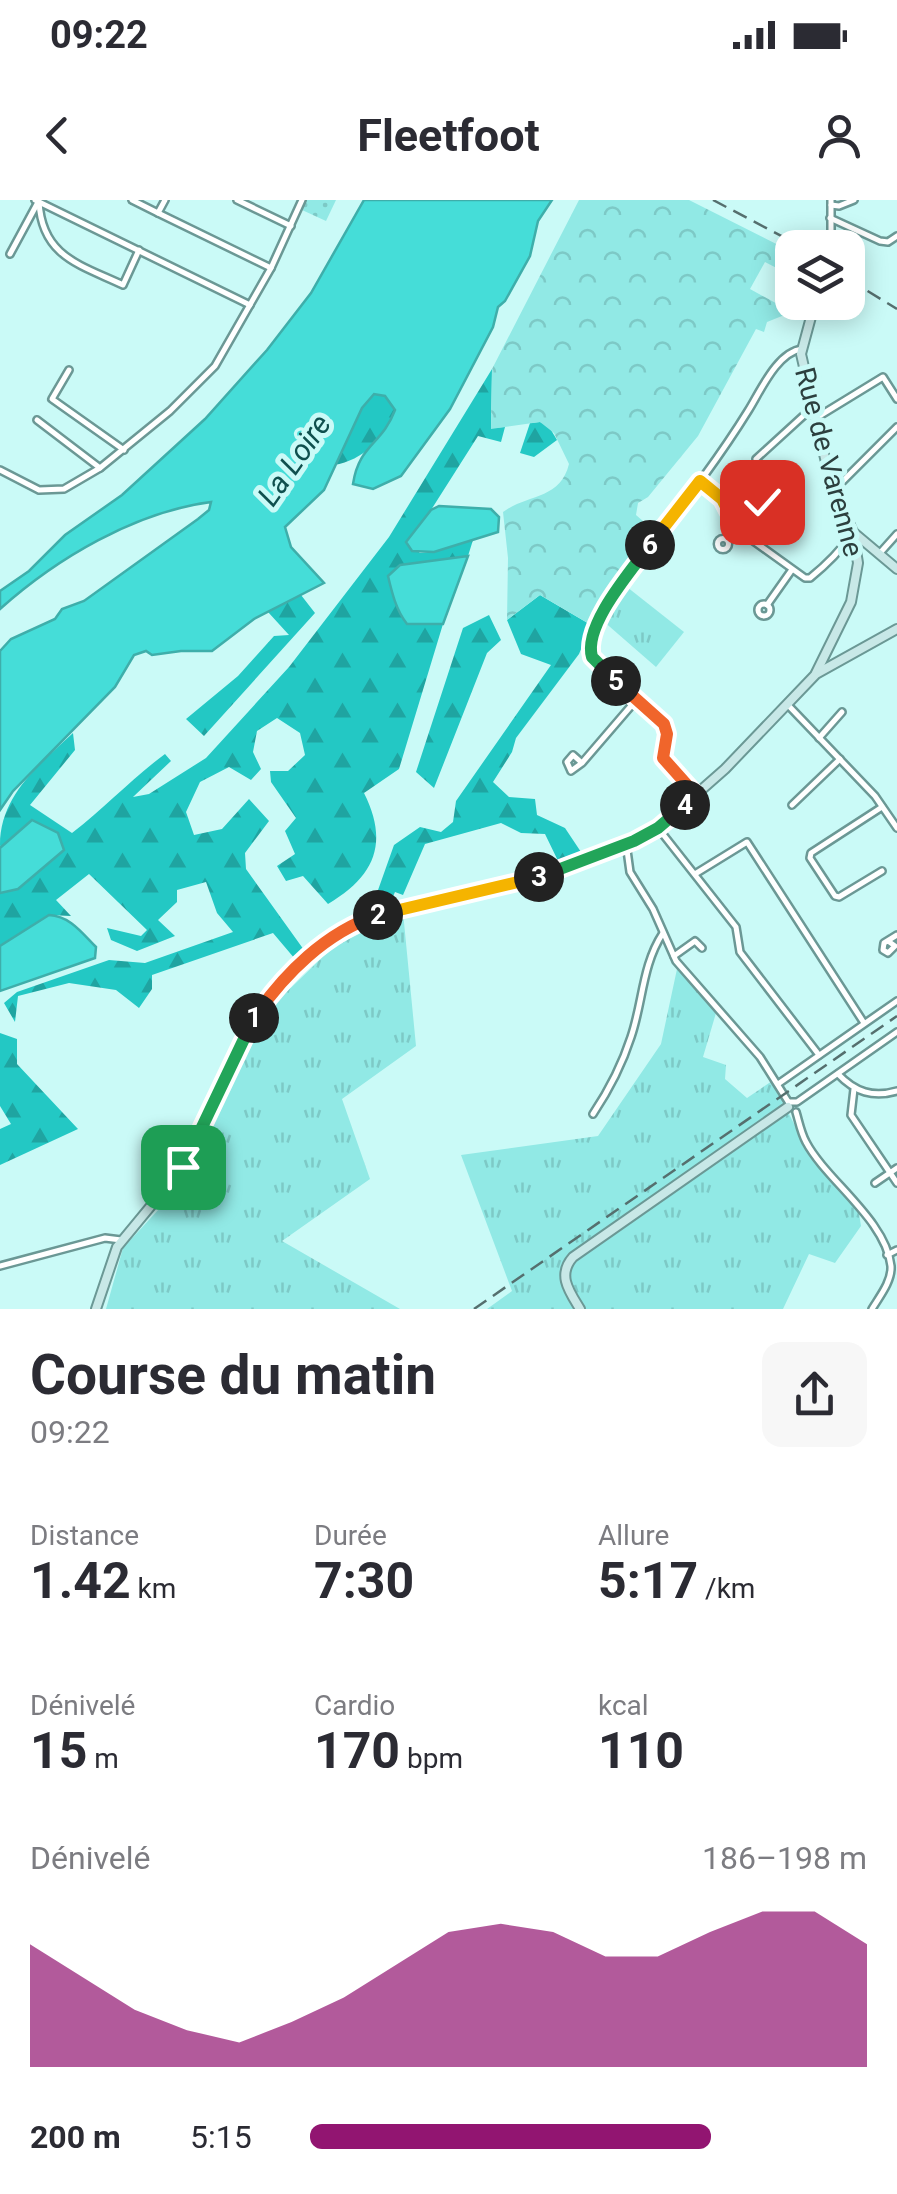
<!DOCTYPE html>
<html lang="fr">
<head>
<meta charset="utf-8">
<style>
  :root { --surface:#fff; --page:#f7f7f7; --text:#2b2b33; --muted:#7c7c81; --accent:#921571 }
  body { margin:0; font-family:Roboto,sans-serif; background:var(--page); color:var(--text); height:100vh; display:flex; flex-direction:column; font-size:38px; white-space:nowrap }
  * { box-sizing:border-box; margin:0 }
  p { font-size:32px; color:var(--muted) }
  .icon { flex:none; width:55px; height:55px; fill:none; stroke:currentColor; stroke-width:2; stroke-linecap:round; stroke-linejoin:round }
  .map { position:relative; height:1109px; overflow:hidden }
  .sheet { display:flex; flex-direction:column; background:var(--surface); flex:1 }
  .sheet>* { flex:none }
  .controls { position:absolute; left:775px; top:30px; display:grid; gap:20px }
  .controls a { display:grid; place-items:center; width:90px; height:90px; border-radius:20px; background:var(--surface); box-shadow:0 5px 25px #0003; font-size:50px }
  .pin { position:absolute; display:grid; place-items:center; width:85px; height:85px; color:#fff; margin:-42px; border-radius:20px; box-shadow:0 5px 15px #0006 }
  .km { position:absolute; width:50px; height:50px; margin:-25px; border-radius:50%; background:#222; color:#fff; font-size:28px; line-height:50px; text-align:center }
  .round { display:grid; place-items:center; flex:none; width:105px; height:105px; border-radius:20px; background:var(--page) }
  .summary { display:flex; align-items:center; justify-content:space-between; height:170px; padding:0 30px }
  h1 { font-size:55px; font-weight:700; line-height:75px }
  .figures { display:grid; grid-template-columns:repeat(3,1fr); gap:15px; height:170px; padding:10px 30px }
  .figures div { display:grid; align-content:center }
  .figures b { font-size:50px; font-weight:700 }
  .figures small { font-size:28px; font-weight:400 }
  .figures p { font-size:28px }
  .chart { height:280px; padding:20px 30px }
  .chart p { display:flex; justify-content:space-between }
  .chart svg { width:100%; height:180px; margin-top:10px; fill:var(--accent); opacity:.7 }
  ul { padding:0 30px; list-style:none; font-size:32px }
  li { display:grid; grid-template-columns:160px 120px 1fr; align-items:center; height:75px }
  li i { height:25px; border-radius:12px; background:var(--accent) }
  .status { display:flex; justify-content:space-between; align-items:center; height:70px; padding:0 50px; background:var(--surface); direction:ltr }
  .status svg { height:28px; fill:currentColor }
  header { display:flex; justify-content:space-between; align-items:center; height:130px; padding:0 30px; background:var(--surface); font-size:45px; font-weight:700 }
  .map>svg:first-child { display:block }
  .grass { fill:url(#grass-tufts) }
  .forest { fill:url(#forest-firs) }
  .park { fill:url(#park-crowns) }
  .garden { fill:url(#garden-dots) }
  .water { fill:#45ddd8; stroke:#3eaeaa; stroke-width:2.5 }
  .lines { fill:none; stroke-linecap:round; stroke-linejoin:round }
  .street-casing { stroke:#6b9895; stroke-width:10 }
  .secondary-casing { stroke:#6b9895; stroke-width:12 }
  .street { stroke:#fff; stroke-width:5 }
  .secondary { stroke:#c8e8e7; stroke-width:8 }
  .rail { stroke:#556f6e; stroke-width:2.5; stroke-dasharray:15 8; stroke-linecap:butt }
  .split-1-casing { stroke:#fff; stroke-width:20 }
  .split-2-casing { stroke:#fff; stroke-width:20 }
  .split-3-casing { stroke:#fff; stroke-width:20 }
  .split-4-casing { stroke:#fff; stroke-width:20 }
  .split-5-casing { stroke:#fff; stroke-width:20 }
  .split-6-casing { stroke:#fff; stroke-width:20 }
  .split-7-casing { stroke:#fff; stroke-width:20 }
  .split-1 { stroke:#22a559; stroke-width:12 }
  .split-2 { stroke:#f0652b; stroke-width:12 }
  .split-3 { stroke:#f5b400; stroke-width:12 }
  .split-4 { stroke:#22a559; stroke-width:12 }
  .split-5 { stroke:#f0652b; stroke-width:12 }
  .split-6 { stroke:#22a559; stroke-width:12 }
  .split-7 { stroke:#f5b400; stroke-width:12 }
  .labels { text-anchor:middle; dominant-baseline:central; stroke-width:10; stroke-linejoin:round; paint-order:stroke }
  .street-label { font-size:28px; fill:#2c3f3e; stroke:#cafaf7 }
  .water-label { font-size:30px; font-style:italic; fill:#0f504e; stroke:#cafaf7 }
</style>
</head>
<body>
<div class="status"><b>09:22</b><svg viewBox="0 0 49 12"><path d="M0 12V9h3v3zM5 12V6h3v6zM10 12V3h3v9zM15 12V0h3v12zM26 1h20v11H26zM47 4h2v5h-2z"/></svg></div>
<header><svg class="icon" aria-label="back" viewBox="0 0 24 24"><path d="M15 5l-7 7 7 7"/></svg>Fleetfoot<svg class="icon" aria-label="person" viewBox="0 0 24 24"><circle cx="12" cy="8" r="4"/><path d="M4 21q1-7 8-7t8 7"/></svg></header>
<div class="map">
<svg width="897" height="1109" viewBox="0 0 897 1109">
  <defs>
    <pattern id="grass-tufts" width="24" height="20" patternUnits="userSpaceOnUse" patternTransform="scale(2.5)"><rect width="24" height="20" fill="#91e9e5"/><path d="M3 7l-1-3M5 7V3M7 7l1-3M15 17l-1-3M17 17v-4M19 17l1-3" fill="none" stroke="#7dc9c6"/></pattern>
    <pattern id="forest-firs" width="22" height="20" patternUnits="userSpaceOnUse" patternTransform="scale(2.5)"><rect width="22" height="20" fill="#23c8c4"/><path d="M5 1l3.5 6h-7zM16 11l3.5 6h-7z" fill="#1fa4a1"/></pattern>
    <pattern id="park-crowns" width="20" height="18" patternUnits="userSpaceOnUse" patternTransform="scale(2.5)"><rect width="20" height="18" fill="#91e9e5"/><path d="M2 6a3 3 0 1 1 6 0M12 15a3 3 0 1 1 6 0" fill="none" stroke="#7dc9c6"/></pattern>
    <pattern id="garden-dots" width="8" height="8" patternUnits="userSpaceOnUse" patternTransform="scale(2.5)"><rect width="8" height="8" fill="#91e9e5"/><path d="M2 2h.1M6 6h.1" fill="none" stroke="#7dc9c6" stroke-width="1.8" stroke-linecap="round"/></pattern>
  </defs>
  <rect width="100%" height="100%" fill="#cafaf7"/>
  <g class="grass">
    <path d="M627,387L684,432L656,467L602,420Z"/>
    <path d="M403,712L416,846L342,899L370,979L282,1041L400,1109H106L123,1048L185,981L268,810L333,747Z"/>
    <path d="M677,769L716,813L703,857L726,865L725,879L747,898L772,881L807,949L859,1013L861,1026L835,1063L809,1054L783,1109H487L512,1091L461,955L598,936L661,844Z"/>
  </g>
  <g class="forest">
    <path d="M492,169L491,228L505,227L501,242L478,236L431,310L406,342L420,353L434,352L473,340L468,356L400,365L407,424H443L399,569L364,593C389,643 375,676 328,704L303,676L286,681L277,666L295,654L285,631L296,618L271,582L270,571H288L305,555L300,533L277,518L257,531L253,552L261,569L251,580L229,567L200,582L186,612L194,635L222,629L249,599L269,621L245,653L246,669L304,750L295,759L273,733L152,775V789L139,808L116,790L69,783L18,796L15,822L4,803L17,792L109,760L145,763L233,732L217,713L206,682L177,690V702L158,720L175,736L137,751L111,740L107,728L141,736L147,730L89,674L56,700L71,716L49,715L0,746V693L18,689C13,675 2,659 0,645C0,595 40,564 73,533L75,550L30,605L72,633C106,607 131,579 165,554L171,561L133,597L149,594L206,558L289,467L389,337Z"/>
    <path d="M374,193L385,196L395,210C385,239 363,260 334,265L362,208Z"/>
    <path d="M540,222L548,225L557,240L534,257L520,253L530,223Z"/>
    <path d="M301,395L315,413L204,536L186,519L238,476L274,436L289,435L268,412Z"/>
    <path d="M540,395L591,425L579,454L516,538L512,552L493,582L509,597L535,599L537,615L565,628L583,655L561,667L545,634L521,633L501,623L425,644L403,695L395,692L388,708L372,707L394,645L420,627L441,632L453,622L456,601L551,465L521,454L507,420Z"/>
    <path d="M489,415L501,440L487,453L434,588L416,572L463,428Z"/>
    <path d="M0,833L17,839V864L78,929L0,965V929L11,924L0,906Z"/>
  </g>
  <path class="park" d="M579,0H689L792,52V76L765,62L750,89L792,112L767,122L764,132L756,129L698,236L648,297L638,303L636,315L651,328L599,403L591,425L540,395L507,420L508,358L503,312C527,294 560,300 569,264L554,233L540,222L491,229L492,169Z"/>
  <path class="garden" d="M306,0H336L326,21L302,10Z"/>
  <g class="water">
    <path d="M364,0H552L538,21L530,56L505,101L498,107L493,127L450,209L401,276L373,289L353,284C359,244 382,245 395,210L385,196L374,194L362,208L324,290L285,327L291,347L324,383L254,419L212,451H181L152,455L146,451L134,455L115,487L13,591L0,610V451L11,439L55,419L62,409L84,401L198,319L209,310L211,302C135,312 57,358 0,409V391L29,371L65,335L122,295L205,219L267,150L311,93Z"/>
    <path d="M439,306L491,309L499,317L498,332L434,352L412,351L406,342L431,310Z"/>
    <path d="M468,356L443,424H407C396,410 392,393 388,376L400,365Z"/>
    <path d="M32,620L58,633L64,650L18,689L0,693V648Z"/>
    <path d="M49,715C70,716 82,733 96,747L95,758L0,791V746Z"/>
  </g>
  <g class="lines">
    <defs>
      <g id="street">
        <path d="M35,0L250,105"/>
        <path d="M132,0L158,13"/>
        <path d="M165,0L158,13L271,68"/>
        <path d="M237,0L291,26"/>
        <path d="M39,2C42,57 81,65 123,85L139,50"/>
        <path d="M831,5L839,6L854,0"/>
        <path d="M830,18L880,41L888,42L897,36"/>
        <path d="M831,48V0"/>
        <path d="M10,54L37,4"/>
        <path d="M69,170L52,199L124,250"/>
        <path d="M816,218L883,177L897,199"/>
        <path d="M37,220L100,268"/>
        <path d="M756,259L813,207"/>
        <path d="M0,270L39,290L64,289L100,268L170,211L215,166L271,68L302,0"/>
        <path d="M700,281L722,299L738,330L805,378H810C826,365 839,353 851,335"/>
        <path d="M832,287L838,286L897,227"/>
        <circle cx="757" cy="305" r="6"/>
        <path d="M738,330L753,310"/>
        <circle cx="723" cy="344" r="5.5"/>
        <path d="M880,353L897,334"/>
        <circle cx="764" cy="410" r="6"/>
        <path d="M767,405L791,371"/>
        <path d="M787,504L875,596L897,628"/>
        <path d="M819,538L842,512"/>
        <path d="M582,563L571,571L567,562L573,555L582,563L637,499"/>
        <path d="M696,595L663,558L667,534L665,524L594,461C584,441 598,424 607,405C654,340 706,279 748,211C760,192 777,152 802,149"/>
        <path d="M792,605L840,559"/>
        <path d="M658,628L736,727L740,752L819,855"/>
        <path d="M626,643L630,672L653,709L676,761L760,857L789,903"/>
        <path d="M882,671L839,697L835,696L810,658L811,653L882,607"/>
        <path d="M695,674L747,642L864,823"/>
        <path d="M888,741L895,746L888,753L883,750L884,743L897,735"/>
        <path d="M674,756L695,741L702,748"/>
        <path d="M838,874C855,892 873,898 897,891"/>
        <path d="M778,884L897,801"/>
        <path d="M854,889L851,915L897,983"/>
        <path d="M789,902H797L897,832"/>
        <path d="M796,912C799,922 801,933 806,942C826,980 886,1020 891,1066C892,1081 880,1096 872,1109"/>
        <path d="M593,914C609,890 622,865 631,837C643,802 642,765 663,733"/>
        <path d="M875,983L897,968"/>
        <path d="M887,1055L897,1050"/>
        <path d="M0,1066L105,1038L121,1040"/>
      </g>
      <g id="secondary">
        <path d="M815,102L801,154L830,280L853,332L858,363L851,402L816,473"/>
        <path d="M853,332L897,369"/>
        <path d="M96,1109L117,1047L183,967L253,820L269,797L317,748L366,719L544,676L634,641L658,628L725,569L816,474L897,429"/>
        <path d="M580,1109C569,1091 557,1075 573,1057L788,907"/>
      </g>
    </defs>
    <use href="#street" class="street-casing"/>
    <use href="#secondary" class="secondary-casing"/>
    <use href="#street" class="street"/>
    <use href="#secondary" class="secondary"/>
    <g class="rail">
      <path d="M713,0L804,48"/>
      <path d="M848,79L897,109"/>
      <path d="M474,1109L897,816"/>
    </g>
  </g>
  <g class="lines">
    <defs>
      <path id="split-1" d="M183,967L254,818"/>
      <path id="split-2" d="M254,818C284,774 326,732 378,715"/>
      <path id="split-3" d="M378,715L539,677"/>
      <path id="split-4" d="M539,677L634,641L658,628L685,605"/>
      <path id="split-5" d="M616,481L664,524L667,534L663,558L696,595L685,605"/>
      <path id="split-6" d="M616,481L592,457C583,425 632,370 650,345"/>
      <path id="split-7" d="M650,345L700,281L722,299L738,330L753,310L762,309V302"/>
    </defs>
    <use href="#split-1" class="split-1-casing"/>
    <use href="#split-2" class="split-2-casing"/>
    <use href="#split-3" class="split-3-casing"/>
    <use href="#split-4" class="split-4-casing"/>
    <use href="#split-5" class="split-5-casing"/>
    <use href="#split-6" class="split-6-casing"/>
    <use href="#split-7" class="split-7-casing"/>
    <use href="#split-1" class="split-1"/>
    <use href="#split-2" class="split-2"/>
    <use href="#split-3" class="split-3"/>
    <use href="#split-4" class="split-4"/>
    <use href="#split-5" class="split-5"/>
    <use href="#split-6" class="split-6"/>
    <use href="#split-7" class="split-7"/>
  </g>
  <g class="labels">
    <g class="street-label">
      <text transform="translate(829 262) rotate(75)">Rue de Varenne</text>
    </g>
    <g class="water-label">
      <text transform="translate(294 260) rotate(-55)">La Loire</text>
    </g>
  </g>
</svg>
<div class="controls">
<a><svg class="icon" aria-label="layers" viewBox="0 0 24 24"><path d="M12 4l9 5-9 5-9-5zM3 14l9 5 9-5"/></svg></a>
</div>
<div class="pin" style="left:183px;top:967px;background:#1e9e55"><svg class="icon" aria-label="arrive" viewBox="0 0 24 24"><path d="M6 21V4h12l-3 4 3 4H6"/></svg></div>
<div class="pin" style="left:762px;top:302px;background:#d93025"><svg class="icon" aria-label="check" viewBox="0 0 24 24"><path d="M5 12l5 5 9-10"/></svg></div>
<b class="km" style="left:254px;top:818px">1</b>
<b class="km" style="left:378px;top:715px">2</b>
<b class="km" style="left:539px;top:677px">3</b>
<b class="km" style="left:685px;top:605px">4</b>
<b class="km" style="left:616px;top:481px">5</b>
<b class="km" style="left:650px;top:345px">6</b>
</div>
<section class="sheet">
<div class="summary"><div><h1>Course du matin</h1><p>09:22</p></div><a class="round"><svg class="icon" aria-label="share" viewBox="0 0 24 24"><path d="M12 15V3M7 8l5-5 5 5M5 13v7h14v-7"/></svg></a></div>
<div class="figures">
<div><p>Distance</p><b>1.42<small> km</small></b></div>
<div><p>Durée</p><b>7:30</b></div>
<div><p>Allure</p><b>5:17<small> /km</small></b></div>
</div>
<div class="figures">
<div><p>Dénivelé</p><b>15<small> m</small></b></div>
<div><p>Cardio</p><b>170<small> bpm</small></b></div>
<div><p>kcal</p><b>110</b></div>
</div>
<div class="chart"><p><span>Dénivelé</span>186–198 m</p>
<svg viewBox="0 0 160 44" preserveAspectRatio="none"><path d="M0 44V14L10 22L20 30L30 35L40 38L50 33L60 27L70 19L80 11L90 9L100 11L110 17L120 17L130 11L140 6L150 6L160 14V44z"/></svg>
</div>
<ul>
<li><b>200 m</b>5:15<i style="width:72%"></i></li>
</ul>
</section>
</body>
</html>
